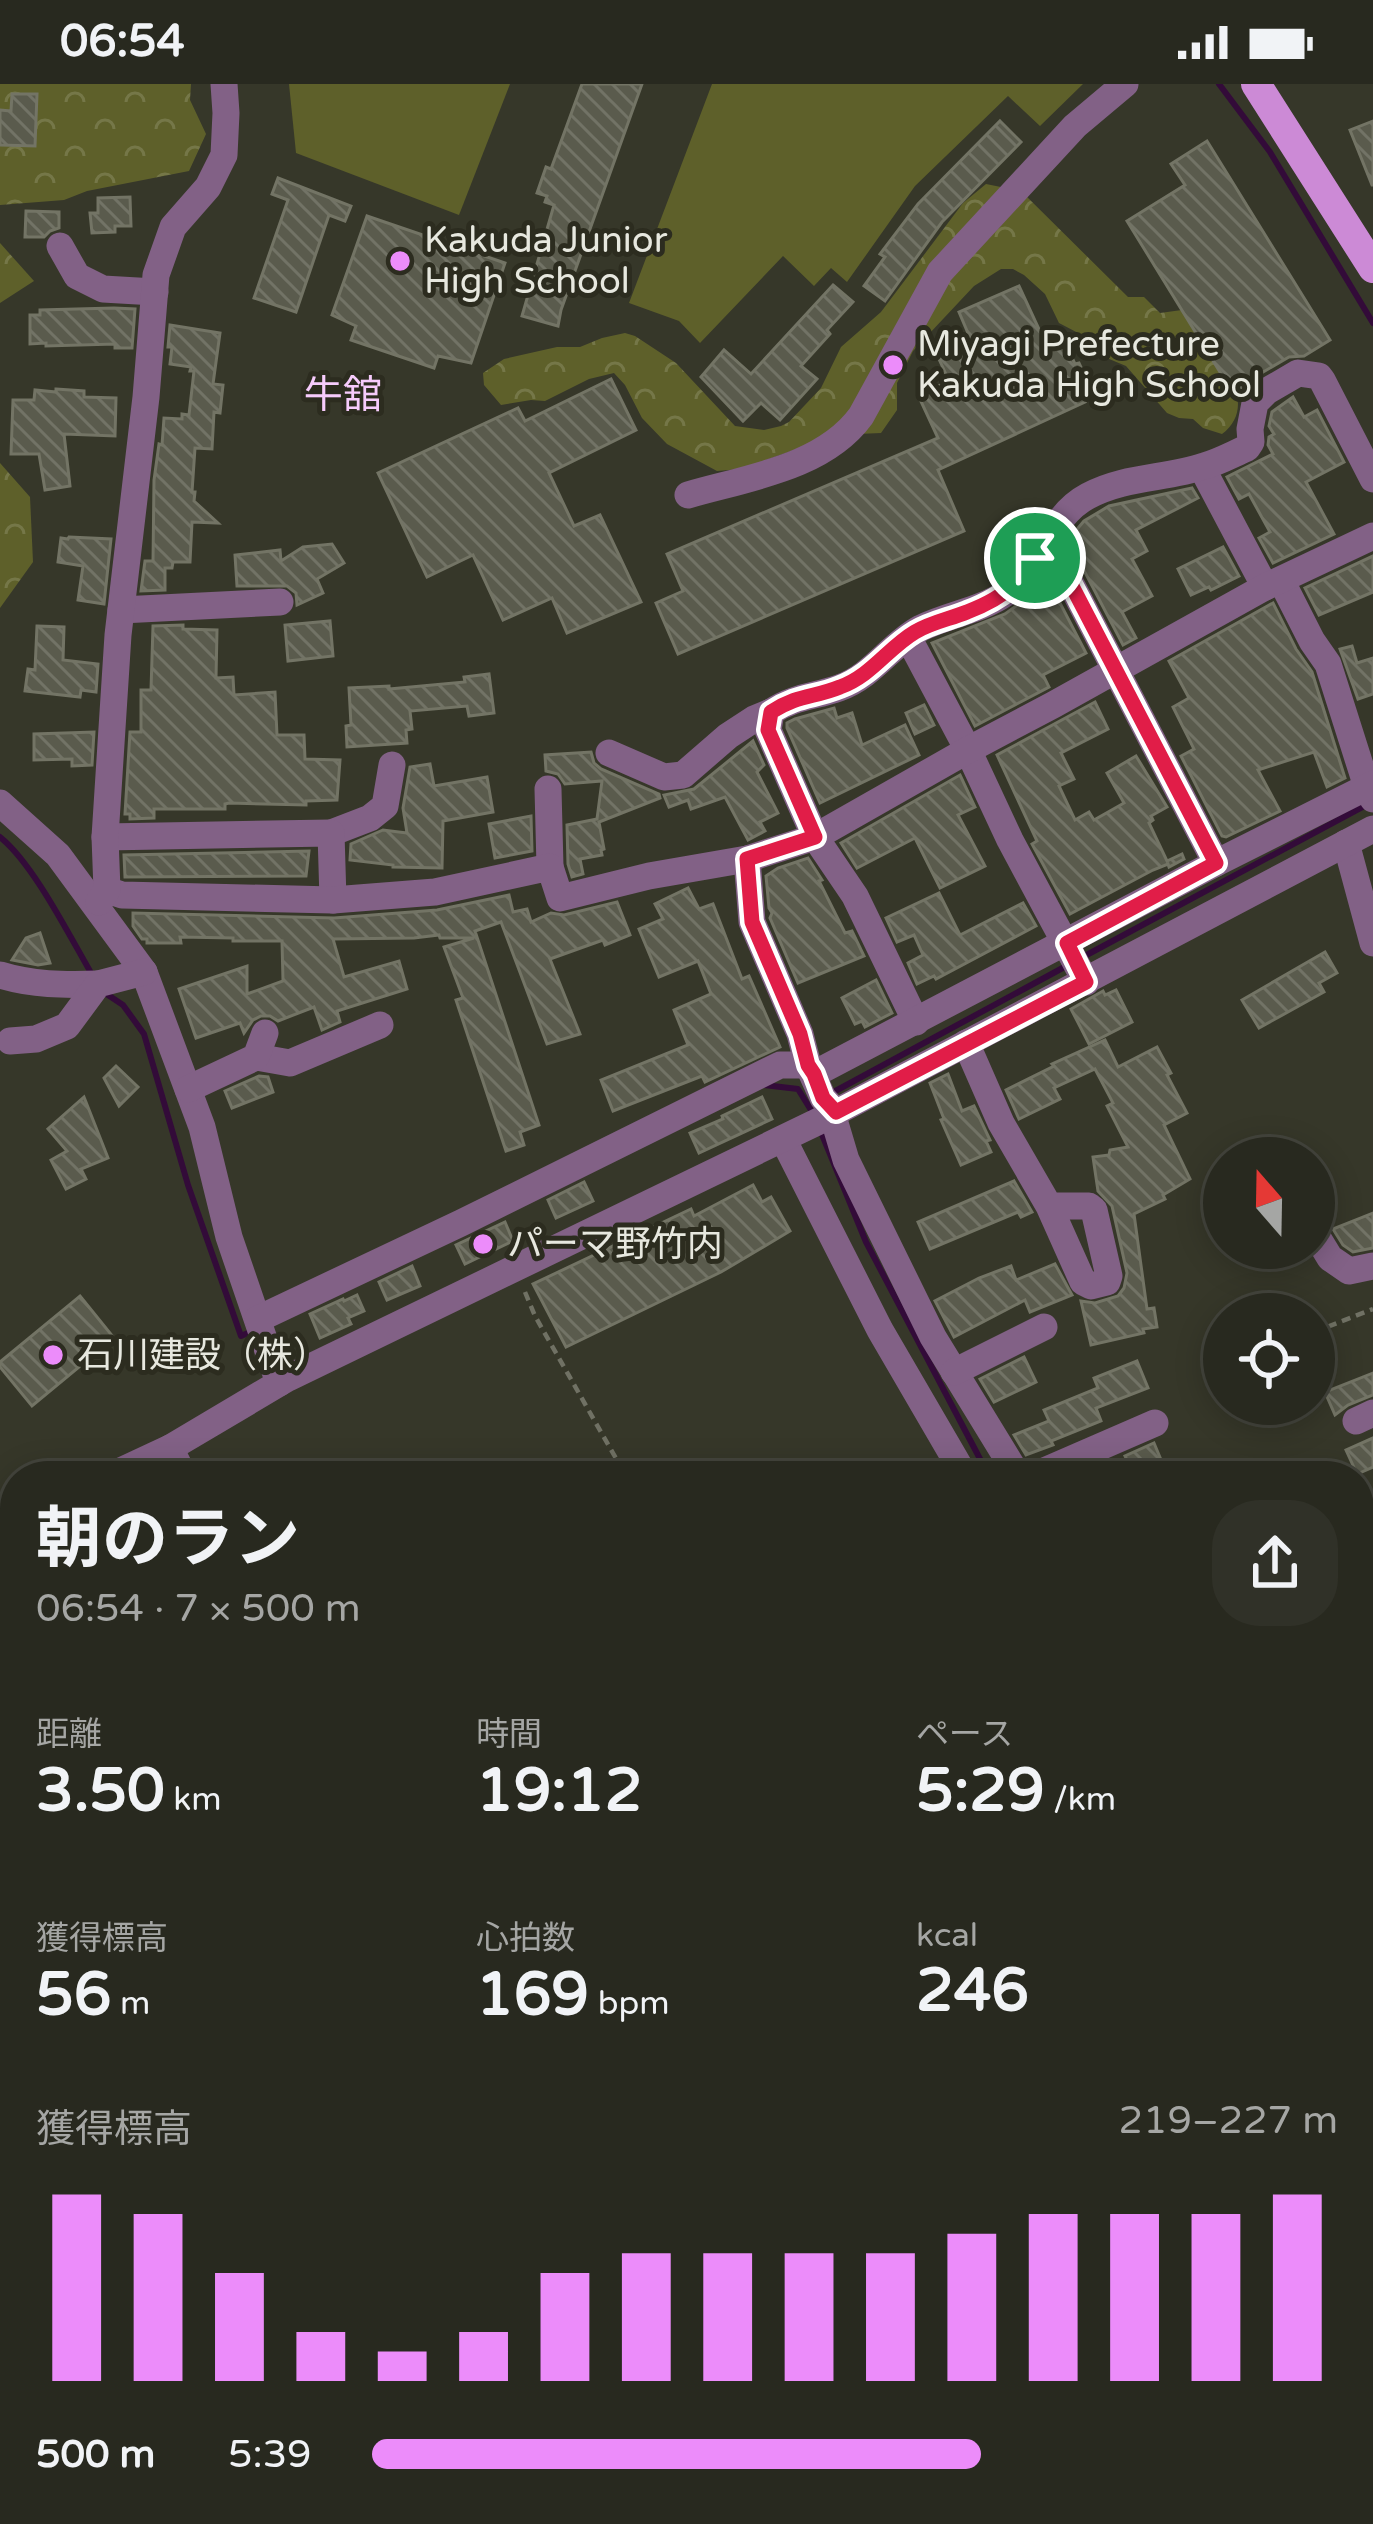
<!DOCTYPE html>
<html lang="ja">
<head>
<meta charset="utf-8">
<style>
  :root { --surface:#28291f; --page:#303128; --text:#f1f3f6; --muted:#a5a6a4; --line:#44453d; --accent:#ec8cfa }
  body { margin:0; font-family:"Varela Round","Noto Sans JP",sans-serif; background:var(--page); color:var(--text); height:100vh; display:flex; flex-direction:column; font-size:45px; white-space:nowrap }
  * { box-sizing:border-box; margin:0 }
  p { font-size:39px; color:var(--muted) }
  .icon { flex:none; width:66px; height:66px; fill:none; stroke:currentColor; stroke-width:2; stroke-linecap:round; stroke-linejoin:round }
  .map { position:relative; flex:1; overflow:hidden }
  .sheet { position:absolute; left:0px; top:1377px; width:1374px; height:1065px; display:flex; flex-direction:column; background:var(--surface); border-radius:48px 48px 0 0; box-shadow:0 6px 30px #0003,0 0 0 3px var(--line) }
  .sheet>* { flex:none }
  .needle { width:78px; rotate:340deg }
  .buttons { position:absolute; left:1203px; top:1053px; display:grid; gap:24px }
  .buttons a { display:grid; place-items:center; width:132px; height:132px; border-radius:50%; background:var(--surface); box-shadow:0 6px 30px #0003,0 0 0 3px var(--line); font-size:60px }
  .pin { position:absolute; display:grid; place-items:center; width:102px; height:102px; color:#fff; margin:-51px; border:6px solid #fff; border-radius:50%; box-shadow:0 3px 12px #0007 }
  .round { display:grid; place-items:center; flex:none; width:126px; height:126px; border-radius:48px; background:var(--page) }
  .head { display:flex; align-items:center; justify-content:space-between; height:204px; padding:0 36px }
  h1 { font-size:66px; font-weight:700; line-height:90px }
  .figures { display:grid; grid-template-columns:repeat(3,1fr); gap:18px; height:204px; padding:12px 36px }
  .figures div { display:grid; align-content:center }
  .figures b { font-size:60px; font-weight:700 }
  .figures small { font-size:33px; font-weight:400 }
  .figures p { font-size:33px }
  .chart { height:336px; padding:24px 36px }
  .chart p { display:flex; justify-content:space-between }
  .chart svg { width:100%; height:216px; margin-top:12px; stroke:var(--accent); stroke-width:6 }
  ul { padding:0 36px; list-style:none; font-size:39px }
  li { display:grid; grid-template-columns:192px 144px 1fr; align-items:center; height:90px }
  li i { height:30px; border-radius:15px; background:var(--accent) }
  .status { display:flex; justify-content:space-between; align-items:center; height:84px; padding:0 60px; background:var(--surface); direction:ltr }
  .status svg { height:33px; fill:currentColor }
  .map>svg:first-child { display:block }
  .green { fill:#5e602a }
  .forest { fill:url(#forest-crowns) }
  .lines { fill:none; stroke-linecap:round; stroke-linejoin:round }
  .stream { stroke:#330b39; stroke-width:6 }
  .building { fill:url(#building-back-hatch); stroke:#737465; stroke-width:3 }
  .path { stroke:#707164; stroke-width:4.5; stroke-dasharray:9 6; stroke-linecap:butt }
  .minor { stroke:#826186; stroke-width:27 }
  .major { stroke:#cc8ad6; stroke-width:30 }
  .route-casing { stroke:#fff; stroke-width:24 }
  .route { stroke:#e11d48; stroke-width:15 }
  .poi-dot { fill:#ec8cfa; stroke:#2c2c1f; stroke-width:4.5 }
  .labels { text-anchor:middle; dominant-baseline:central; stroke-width:10; stroke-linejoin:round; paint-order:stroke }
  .poi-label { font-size:36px; fill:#e7e8df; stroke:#2c2c1f; text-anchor:start }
  .neighbourhood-label { font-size:39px; fill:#f6cbfc; stroke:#2c2c1f }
</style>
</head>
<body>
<div class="status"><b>06:54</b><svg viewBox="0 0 49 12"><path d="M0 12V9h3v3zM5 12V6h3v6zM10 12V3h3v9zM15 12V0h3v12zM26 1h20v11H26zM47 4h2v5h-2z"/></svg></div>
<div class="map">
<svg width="1373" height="2440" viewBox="0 0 1373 2440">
  <defs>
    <pattern id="forest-crowns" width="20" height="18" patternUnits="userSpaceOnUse" patternTransform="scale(3)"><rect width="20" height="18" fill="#5e602a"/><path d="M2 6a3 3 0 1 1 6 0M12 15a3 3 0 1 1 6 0" fill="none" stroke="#757748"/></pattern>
    <pattern id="building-back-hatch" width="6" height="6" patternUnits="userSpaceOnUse" patternTransform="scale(3)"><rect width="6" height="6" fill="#5a5b4d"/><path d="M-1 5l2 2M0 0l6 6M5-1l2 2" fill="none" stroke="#727366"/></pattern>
  </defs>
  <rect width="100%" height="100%" fill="#363729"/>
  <g class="green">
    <path d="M289,0H510L459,131L296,69Z"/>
    <path d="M712,0H1083L1040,42L1008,12L915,102L847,198L831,184L814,202L783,172L700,259L679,237L629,219Z"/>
  </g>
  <g class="forest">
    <path d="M0,0H191L190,16L206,50L189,87L87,107L64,116L0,121Z"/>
    <path d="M986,100L1021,107L1128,213H1144L1160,229L1182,226L1233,299C1242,319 1239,337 1222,350L1203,344L1193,335L1179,334L1167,329L1126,282L1102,272L1082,251L1059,239L1045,210L1024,191L1013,185H1001L974,202L913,267L897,299V326L881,349L857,350L819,357L741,385L717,387L667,360L642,334L625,301L614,289L589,295L545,317L531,316L501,321L484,301L483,289L504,275L557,263H580L602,254L625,249L635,252L676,279L735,342L764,346L781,342L789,338L821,304L841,263L881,228L963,119Z"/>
    <path d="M0,159L34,197L0,219Z"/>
    <path d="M0,379L30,413L33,478L0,524Z"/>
  </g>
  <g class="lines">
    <g class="stream">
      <path d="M1219,0L1270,68L1373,239"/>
      <path d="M0,753C34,780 71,855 94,894"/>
      <path d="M1081,874L1366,721"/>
      <path d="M105,909L123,921L144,950L188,1101L241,1252L255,1246"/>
      <path d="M764,1001L798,1005L814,1031"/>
      <path d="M828,1011L1070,880"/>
      <path d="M821,1048L866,1158L989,1392"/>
      <path d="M1359,1899L1373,1931"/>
    </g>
  </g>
  <g class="building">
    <path d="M582,0H642L561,226L558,242L522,232L554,121L545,118L547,112L537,109L546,83L551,85Z"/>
    <path d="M12,10H37L35,62L0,61V26L11,27Z"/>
    <path d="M1000,37L1021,58L942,138L885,217L864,202L885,173L880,170L918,120Z"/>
    <path d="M1373,37V101H1372L1350,46Z"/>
    <path d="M1207,57L1330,256L1304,272L1289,273L1258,291L1236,314L1127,137L1185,101L1171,80Z"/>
    <path d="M278,94L351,122L345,137L329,131L296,228L254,214L288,116L272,110Z"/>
    <path d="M130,113L131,142H115V148L92,149L90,129H98V114Z"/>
    <path d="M26,127L59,128V144L50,147L44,153H25Z"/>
    <path d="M367,132L505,179L471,279L438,272L434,284L351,256L356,242L332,231Z"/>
    <path d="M833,201L853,218L827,246L830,250L801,282L817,295L780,336L761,319L743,337L701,293L724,266L751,290Z"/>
    <path d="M1019,202L1043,254L1050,251L1053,256L1062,252L1075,280L1079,279L1090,303L1080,307L1085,318L938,386L964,447L678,570L656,519L683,507L667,470L938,354L918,311L949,297L939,275L973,261L959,228Z"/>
    <path d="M114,224L135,225L132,264H115V260L46,262V259L30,260V231H40V226Z"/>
    <path d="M170,241L220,249L213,300L223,301L220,329L214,328L212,365L195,364L192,408H195L194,417L218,439L192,438L190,478H173L172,484H165V506L141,507L145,477H153L154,396L159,360L162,361L164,334L182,335V330L189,331L194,287H190L191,283L170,280L172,263H168Z"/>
    <path d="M611,295L636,346L549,389L574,442L600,431L641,518L567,549L552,514L503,536L473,471L427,493L378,389L518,324L525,337Z"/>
    <path d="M56,305L84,307V313L116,314L115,352L64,350L70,402L45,406L39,370H11L13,316H34L35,306L56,308Z"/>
    <path d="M1293,313L1304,333L1317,326L1344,378L1306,398L1334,450L1273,479L1259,454L1270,448L1249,410L1239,415L1227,393L1273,370L1268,361L1269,353L1274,350L1269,342L1272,328Z"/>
    <path d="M1192,404L1198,414L1136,446L1147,467L1132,475L1152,512L1122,528L1136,554L1123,561L1068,456L1084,437L1109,422Z"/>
    <path d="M69,453L111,455L104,520L78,516L83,482L58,478L61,454L68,455Z"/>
    <path d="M332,460L344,479L317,495L323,509L297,521L296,509L287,502H237L235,471L280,466L281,477L303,463Z"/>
    <path d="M1223,463L1239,492L1211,506L1209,503L1191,511L1178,485Z"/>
    <path d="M1373,472V508L1319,531L1305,504Z"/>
    <path d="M1046,492L1086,569L1043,591L1049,603L975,642L932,559L1005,530L1030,512Z"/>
    <path d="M1273,519L1296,565L1312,588L1345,694L1327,703L1314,668L1258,686L1280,727L1226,753L1222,752L1181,672L1194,665L1173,623L1189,614L1169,577Z"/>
    <path d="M330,537L333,572L288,577L285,541Z"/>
    <path d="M183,541V545L217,546L216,594L233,593L234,611L275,608L277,651H304L305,675L340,676L337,716L306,717V721L229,719L225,720V725H154V734L130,735V730H125L130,648H141V606H151L153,542Z"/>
    <path d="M37,542L64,543L63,576L98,580L96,608L81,606L80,613L25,607L28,585L35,586Z"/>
    <path d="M1352,562L1357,579L1373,574V610L1358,615L1340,565Z"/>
    <path d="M489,590L494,629L469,632L467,622L410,627L412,645L406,646L407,659L347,663L346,642L351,641L349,604L389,602V605L465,598L464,593Z"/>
    <path d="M1095,618L1108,645L1061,669L1074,695L1059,702L1075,736L1089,728L1094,736L1124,719L1107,689L1136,672L1167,723L1151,732L1153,736L1149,739L1167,777L1182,770L1184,775L1169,783L1168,780L1153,786L1070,830L1032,760L1037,757L997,671Z"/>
    <path d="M924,621L934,641L915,650L906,629Z"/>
    <path d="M834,624L837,634L852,629L862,661L905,641L919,671L820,719L787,644V639L795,635Z"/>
    <path d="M94,648L92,681L72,682V675L34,676V650Z"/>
    <path d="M753,657L764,681L757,688L778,729L760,738L765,747L748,756L725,713L691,725L688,716L669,723L664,711L694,705Z"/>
    <path d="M591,668L594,679L601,685L659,710L660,714L599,738L604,765L601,766L602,771L580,775L583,790L572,793L568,780L567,741L597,735L602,697L565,700L558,690L546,687L545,671Z"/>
    <path d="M430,680L434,702L487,693L493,728L443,737L442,784L393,783V781L350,776L351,760L383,746L407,749L403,724L410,683Z"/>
    <path d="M960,691L975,723L958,731L985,782L940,804L915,754L857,784L841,759Z"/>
    <path d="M531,732L532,767L495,774L489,740Z"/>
    <path d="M309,767L306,792L125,793L124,771Z"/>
    <path d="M808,774L822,796L819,797L845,849L852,847L864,872L798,899L770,834L772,829L769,824L766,792L778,784Z"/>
    <path d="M688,804L699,825L713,820L742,895L749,892L780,963L705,998L702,992L613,1027L601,996L688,961L674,926L711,910L698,877L659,893L639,845L663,835L655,820Z"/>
    <path d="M939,809L960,851L1023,819L1036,842L936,895L934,892L917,900L908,879L923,871L914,851L897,858L886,834Z"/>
    <path d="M509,811L513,828L527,825L531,838L551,829L564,831L617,818L630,851L605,861L603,856L550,875L580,950L547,960L501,838L475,847L539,1041L520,1048L524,1061L506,1067L456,916L463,914L444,863L474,854H440L439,851L414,854L333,855L344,893L399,877L407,905L337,927L340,938L322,946L314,923L278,937L270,932H261L253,936L244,949L240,939L196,954L179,905L247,882V910L283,897L282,857H233V854L180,853L181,859H147V855H142L133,842V829L334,834L437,826Z"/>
    <path d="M40,849L50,879L38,881L12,876L26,854Z"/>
    <path d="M1325,868L1337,889L1319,899L1324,908L1259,944L1242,916Z"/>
    <path d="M876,896L892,929L865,943L862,937L855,940L842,914Z"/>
    <path d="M1116,906L1132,938L1089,960L1071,925L1103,907L1105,911Z"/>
    <path d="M1105,956L1118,983L1157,963L1171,989L1167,991L1187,1029L1164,1041L1190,1095L1163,1111L1165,1115L1134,1130L1147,1225L1154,1224L1157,1243L1143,1245L1144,1249L1091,1261L1081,1217L1095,1219L1118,1212L1124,1204L1127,1189L1112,1122L1098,1107L1093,1073L1109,1071L1110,1066L1128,1063L1107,1022L1113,1019L1095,985L1054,1004L1060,1015L1019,1035L1006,1006L1054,982L1052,980Z"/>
    <path d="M116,982L138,1003L119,1022L104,994Z"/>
    <path d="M948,990L962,1027L974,1022L990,1056L986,1057L991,1068L961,1081L941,1036L944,1035L930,999Z"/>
    <path d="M259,992L268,993L273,1008L232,1024L225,1007Z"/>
    <path d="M84,1013L108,1074L81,1085L86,1095L66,1105L51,1076L67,1067L48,1045Z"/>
    <path d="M762,1013L772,1035L699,1069L690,1049L723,1035L722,1032Z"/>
    <path d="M1014,1097L1032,1128L1021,1133L1018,1128L930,1165L918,1138Z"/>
    <path d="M584,1098L593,1117L556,1134L548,1116Z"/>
    <path d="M753,1101L762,1118L771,1113L790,1147L721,1188L566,1263L533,1200L691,1125L694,1132Z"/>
    <path d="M1373,1129V1164L1353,1168L1343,1161L1333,1145Z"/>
    <path d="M505,1138L513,1157L465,1180L456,1161Z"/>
    <path d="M1055,1180L1072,1211L1030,1228L1025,1216L954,1253L935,1217L979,1194L1011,1182L1016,1196Z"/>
    <path d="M412,1182L420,1202L387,1216L379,1198Z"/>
    <path d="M357,1211L364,1227L348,1234L351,1240L320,1254L310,1230L343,1215L344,1217Z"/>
    <path d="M80,1212L114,1254L32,1322L0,1283V1278Z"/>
    <path d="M1024,1273L1036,1298L994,1318L980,1295Z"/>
    <path d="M1137,1277L1148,1304L1096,1324L1101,1337L1051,1357L1053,1361L1026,1371L1014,1351L1049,1337L1044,1326L1098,1304L1094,1294Z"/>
    <path d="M1373,1289V1311L1348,1321L1335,1331L1325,1308Z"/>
    <path d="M1373,1354V1383L1357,1390L1346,1366Z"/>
    <path d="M1154,1359L1164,1383L1143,1392H1096L1127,1376L1125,1372Z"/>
  </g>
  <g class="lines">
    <g class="path">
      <path d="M525,1208L535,1232L626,1392"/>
      <path d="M1314,1248L1373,1225"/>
      <path d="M1180,2427L1187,2440"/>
    </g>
    <g class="minor">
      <path d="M60,162L77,192L103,205L155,208"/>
      <path d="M1202,384L1265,503"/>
      <path d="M688,411C746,394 823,384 861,332L940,188L1075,42L1125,0"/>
      <path d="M1047,454L1216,779"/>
      <path d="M1281,496L1312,557L1328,580L1367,703L1373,715"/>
      <path d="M121,526L280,518"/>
      <path d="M908,553L968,666L1010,756L1086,898"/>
      <path d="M609,669L664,693L683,691L728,652L754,635L771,628"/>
      <path d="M548,705L550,783"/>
      <path d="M0,719L58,771L144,888L202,1043L229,1153L279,1299"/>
      <path d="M331,749L370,734L385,722L392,681"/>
      <path d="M105,753L331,749L333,816"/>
      <path d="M1346,759L1373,859"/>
      <path d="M747,775L752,838L800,950L808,981"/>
      <path d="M107,806L122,811L333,816L435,808L550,783L560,814L649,792L747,775L815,753L768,646L771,628C795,612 814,613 839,604C873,592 891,560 921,544C949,530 980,527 1006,509C1042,484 1048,433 1088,412C1125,392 1166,395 1204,382C1219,378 1233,370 1247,364L1251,358L1250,345L1255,319L1267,307L1298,289L1319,292L1322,296L1373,395"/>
      <path d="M99,818L107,806L105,753L118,551L146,313L156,191L173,143L208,103L224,71L226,29L224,0"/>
      <path d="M0,891C32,901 64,901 98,900"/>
      <path d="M916,938L855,812L815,753L968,666L1053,621L1265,503L1373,452"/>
      <path d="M10,957L36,955L67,942L98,900L144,888"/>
      <path d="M966,959L1001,1039L1049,1122L1083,1198L1091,1202L1107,1198L1109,1192L1094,1126L1089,1122H1049"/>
      <path d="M256,973L290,979L380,941"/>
      <path d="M814,990L1216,779L1373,700"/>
      <path d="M188,1005L256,973L265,949"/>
      <path d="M832,1029L846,1076L933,1253L1018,1392"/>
      <path d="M783,1055L880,1246L965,1392"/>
      <path d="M1319,1156L1330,1174L1349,1187L1373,1182"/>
      <path d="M258,1235L461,1139L780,981H808L823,1014L836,1028"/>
      <path d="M954,1288L1044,1243"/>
      <path d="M1356,1337L1373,1329"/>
      <path d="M170,1364L184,1392"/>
      <path d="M110,1392L170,1364L288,1294L817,1038L1373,745"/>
      <path d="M1033,1392L1155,1339"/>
      <path d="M0,1456L15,1445"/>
      <path d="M1359,1545L1373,1539"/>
      <path d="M1359,1795H1373"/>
      <path d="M0,1867L15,1896"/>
      <path d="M1359,2026L1373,2064"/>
      <path d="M289,2427L296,2440"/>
      <path d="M725,2427L732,2440"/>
      <path d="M0,2432L15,2423"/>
    </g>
    <path class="major" d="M1256,0L1373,184"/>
  </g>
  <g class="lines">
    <defs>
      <path id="route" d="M1047,454L1216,779L1067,859L1086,898L836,1028L823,1014L814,990L808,981L800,950L752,838L747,775L815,753L768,646L771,628C799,610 813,614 840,603C871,592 888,564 915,548C932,538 950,535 967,528C1012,511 1023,494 1047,454Z"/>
    </defs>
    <use href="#route" class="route-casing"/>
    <use href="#route" class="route"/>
  </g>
  <g class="poi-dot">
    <circle cx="400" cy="177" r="12"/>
    <circle cx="893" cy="281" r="12"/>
    <circle cx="483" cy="1160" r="12"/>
    <circle cx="53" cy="1271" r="12"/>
  </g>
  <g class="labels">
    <g class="poi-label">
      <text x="424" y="156">Kakuda Junior<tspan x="424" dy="41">High School</tspan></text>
      <text x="917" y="260">Miyagi Prefecture<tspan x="917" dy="41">Kakuda High School</tspan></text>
      <text x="507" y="1160">パーマ野竹内</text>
      <text x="77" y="1271">石川建設（株）</text>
    </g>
    <g class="neighbourhood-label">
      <text x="343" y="311">牛舘</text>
    </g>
  </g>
</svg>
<div class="buttons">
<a><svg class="needle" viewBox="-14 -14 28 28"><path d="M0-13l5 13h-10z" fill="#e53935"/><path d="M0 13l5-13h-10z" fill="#a5a6a4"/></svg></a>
<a><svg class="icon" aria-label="locate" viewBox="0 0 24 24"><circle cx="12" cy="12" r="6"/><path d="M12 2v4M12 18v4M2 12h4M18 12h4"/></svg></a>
</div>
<div class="pin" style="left:1035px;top:474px;background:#1e9e55"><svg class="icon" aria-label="arrive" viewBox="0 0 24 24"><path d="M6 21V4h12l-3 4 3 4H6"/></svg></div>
<section class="sheet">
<div class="head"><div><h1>朝のラン</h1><p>06:54 · 7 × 500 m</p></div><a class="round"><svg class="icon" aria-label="share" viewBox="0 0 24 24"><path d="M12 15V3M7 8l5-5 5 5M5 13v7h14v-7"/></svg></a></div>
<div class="figures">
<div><p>距離</p><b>3.50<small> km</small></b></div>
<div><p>時間</p><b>19:12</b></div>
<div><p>ペース</p><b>5:29<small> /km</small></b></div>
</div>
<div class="figures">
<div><p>獲得標高</p><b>56<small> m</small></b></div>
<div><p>心拍数</p><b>169<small> bpm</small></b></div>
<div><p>kcal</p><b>246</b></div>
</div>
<div class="chart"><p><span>獲得標高</span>219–227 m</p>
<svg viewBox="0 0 160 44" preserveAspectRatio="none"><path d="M5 44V6M15 44V10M25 44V22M35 44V34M45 44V38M55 44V34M65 44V22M75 44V18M85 44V18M95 44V18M105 44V18M115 44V14M125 44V10M135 44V10M145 44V10M155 44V6"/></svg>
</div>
<ul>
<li><b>500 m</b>5:39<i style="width:63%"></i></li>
</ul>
</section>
</div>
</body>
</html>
